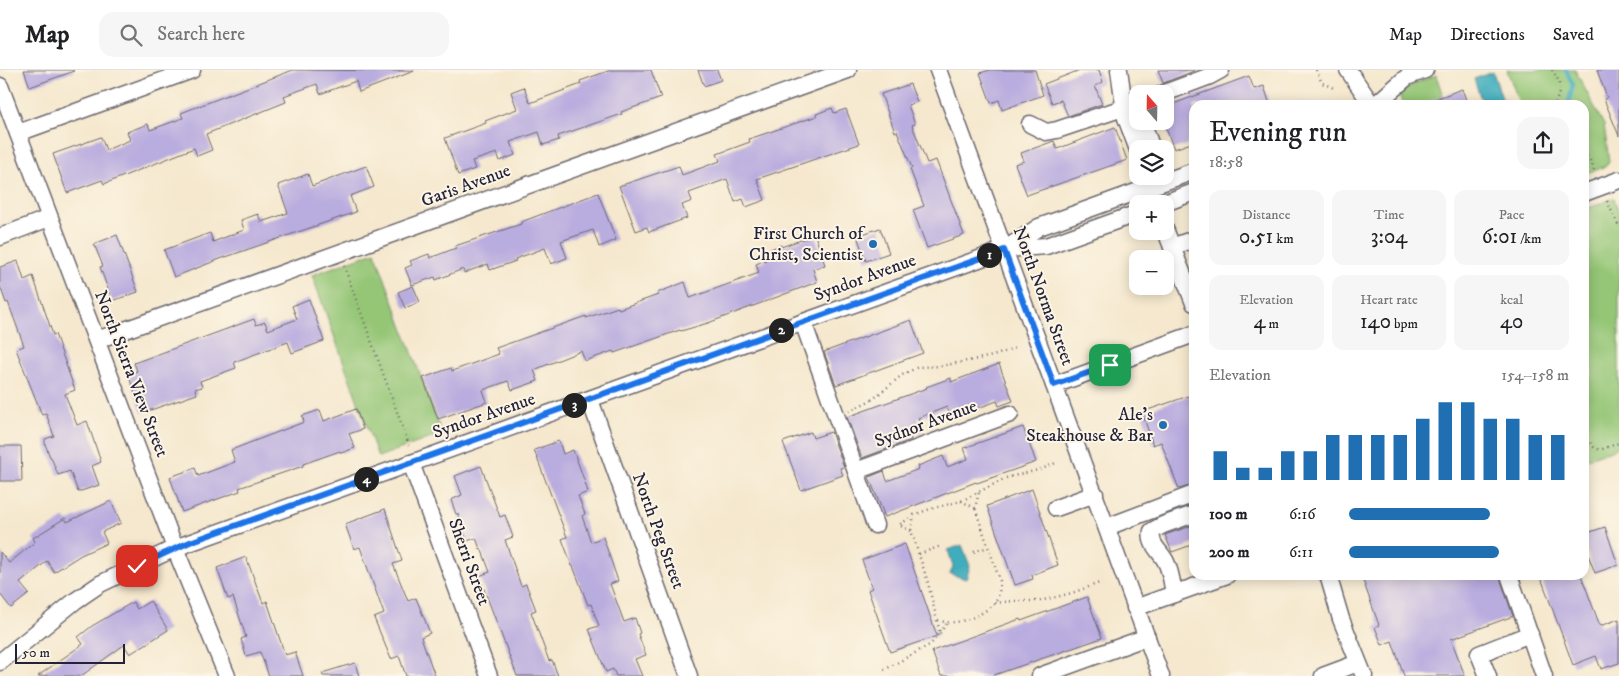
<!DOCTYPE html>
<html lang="en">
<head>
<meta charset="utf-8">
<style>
  :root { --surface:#fff; --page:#f6f6f6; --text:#202124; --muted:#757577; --line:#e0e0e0; --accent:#1f6fb2 }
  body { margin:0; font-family:"IM FELL DW Pica",serif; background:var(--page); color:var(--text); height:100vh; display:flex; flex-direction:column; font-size:19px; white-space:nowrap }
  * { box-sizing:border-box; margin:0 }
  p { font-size:16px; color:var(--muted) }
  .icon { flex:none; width:28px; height:28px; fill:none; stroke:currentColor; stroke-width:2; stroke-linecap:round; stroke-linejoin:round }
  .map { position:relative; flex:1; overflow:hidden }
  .side { position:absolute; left:1189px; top:30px; width:400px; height:480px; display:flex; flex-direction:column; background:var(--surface); border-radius:15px; box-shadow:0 2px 12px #0003 }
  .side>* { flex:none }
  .needle { width:32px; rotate:340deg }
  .fabs { position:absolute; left:1129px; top:15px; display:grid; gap:10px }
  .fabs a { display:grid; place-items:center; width:45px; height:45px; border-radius:10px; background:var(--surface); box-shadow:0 2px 12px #0003; font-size:25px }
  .scale { position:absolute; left:15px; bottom:12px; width:110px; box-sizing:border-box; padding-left:5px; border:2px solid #22223b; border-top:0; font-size:14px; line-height:18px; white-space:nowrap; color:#22223b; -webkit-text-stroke:4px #fcf5e5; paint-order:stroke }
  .pin { position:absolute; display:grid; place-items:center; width:42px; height:42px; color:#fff; margin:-21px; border-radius:10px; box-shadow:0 2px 8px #0006 }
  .km { position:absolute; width:25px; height:25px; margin:-12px; border-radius:50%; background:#222; color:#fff; font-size:14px; line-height:25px; text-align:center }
  .round { display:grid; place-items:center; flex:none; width:52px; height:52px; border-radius:15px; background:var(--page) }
  .head { display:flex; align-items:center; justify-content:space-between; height:85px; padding:0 20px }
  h1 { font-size:28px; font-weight:600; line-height:38px }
  .figures { display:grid; grid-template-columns:repeat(3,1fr); gap:8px; height:85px; padding:5px 20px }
  .figures div { display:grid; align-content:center; border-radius:12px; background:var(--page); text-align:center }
  .figures b { font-size:21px; font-weight:600 }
  .figures small { font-size:14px; font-weight:400 }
  .figures p { font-size:14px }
  .chart { height:140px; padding:10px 20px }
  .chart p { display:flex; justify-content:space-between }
  .chart svg { width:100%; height:90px; margin-top:5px; stroke:var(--accent); stroke-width:6 }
  ul { padding:0 20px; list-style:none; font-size:16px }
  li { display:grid; grid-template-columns:80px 60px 1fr; align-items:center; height:38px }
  li i { height:12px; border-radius:6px; background:var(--accent) }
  header { display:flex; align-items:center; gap:30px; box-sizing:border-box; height:70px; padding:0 25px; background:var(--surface); border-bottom:1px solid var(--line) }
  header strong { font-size:24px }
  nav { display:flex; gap:28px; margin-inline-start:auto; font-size:18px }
  .search { width:350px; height:45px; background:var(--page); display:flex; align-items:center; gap:12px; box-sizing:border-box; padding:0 18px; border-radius:15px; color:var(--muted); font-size:19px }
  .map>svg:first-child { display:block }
  .green { fill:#94c676; stroke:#5b7458 }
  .water { fill:#3fadbc; stroke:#30687c }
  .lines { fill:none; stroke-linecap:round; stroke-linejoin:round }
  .stream { stroke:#3fadbc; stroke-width:4.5 }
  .building { fill:#b9acdf }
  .minor-casing { stroke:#6c676e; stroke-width:19 }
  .path { stroke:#6c676e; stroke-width:2.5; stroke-dasharray:1 4; stroke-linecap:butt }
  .minor { stroke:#fff; stroke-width:16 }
  .route-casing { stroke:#fff; stroke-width:10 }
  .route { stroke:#1a73e8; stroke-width:6 }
  .poi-dot { fill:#1f6fb2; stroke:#fcf5e5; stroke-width:2 }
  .labels { text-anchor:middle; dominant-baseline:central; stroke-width:4; stroke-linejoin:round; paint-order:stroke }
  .street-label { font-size:18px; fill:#22223b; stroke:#fcf5e5 }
  .poi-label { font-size:18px; fill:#22223b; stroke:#fcf5e5; text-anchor:end }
</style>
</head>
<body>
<header>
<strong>Map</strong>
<div class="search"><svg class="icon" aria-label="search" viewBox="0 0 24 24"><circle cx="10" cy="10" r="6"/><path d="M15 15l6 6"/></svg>Search here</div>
<nav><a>Map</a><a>Directions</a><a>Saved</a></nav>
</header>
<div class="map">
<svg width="1619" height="606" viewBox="0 0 1619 606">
  <rect width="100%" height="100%" fill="#fcf5e5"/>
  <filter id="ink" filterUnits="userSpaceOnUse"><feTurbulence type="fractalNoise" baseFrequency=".02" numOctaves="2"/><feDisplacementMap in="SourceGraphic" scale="10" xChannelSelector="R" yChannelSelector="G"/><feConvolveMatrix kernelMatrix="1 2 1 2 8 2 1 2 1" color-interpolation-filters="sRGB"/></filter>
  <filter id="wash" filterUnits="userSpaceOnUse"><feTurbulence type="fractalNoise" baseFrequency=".0096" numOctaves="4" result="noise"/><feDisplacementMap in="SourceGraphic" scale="20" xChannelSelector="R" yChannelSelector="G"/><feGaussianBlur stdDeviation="1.12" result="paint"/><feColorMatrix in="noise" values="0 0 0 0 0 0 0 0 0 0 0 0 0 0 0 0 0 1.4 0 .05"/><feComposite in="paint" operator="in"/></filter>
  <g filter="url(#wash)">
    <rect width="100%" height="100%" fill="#f5e8ce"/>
    <g class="green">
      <path d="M1507,0H1575L1604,55L1609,91L1606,96L1584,104V35H1520Z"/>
      <path d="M1436,5L1443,26L1438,28L1440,35H1403L1399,24L1414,14Z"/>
      <path d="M1614,128L1619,142V377L1584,390V140Z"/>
      <path d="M375,182L442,364L378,387L312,205Z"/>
    </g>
    <g class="water">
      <path d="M1493,2L1504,34L1483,35L1474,9Z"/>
      <path d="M962,475L970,496L966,509L950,504L953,496L948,480Z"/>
    </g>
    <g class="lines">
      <path class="stream" d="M1566,0L1573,15L1568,35"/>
    </g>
    <g id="blocks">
      <g class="building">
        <path d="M24,0H73L74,1L30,17Z"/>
        <path d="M293,0L414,1L359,22L356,11L320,24L317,14L284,26L286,32L206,64L212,80L197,86L194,78L104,114L102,110L67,123L53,84L101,67L106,80L130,70L127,62L148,54L150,60L183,48L181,43Z"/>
        <path d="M611,0H651L661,28L621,42L622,44L558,66L559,70L543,75L539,62L510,72L515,85L500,91L497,83L472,91L475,99L458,105L445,68L486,53L485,51L517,39L511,22L524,17L530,33L581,14L580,11Z"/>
        <path d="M698,0H717L721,10L704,16Z"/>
        <path d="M990,0H1035L1043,25L1002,40L999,30L991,33L980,3Z"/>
        <path d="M1080,0H1099L1103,12L1095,16L1102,34L1068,46L1061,30L1052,33L1044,14Z"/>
        <path d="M1158,0H1194V1L1163,13Z"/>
        <path d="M1597,0H1619V66L1604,29L1607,28Z"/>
        <path d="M1249,6L1254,19L1264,16L1270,35H1194V72L1174,79L1165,56V37Z"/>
        <path d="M910,14L917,32L908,35L915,54L912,55L927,93L936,90L964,165L927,178L913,140L924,136L910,99L912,98L897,61L895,62L881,24Z"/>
        <path d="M1462,19L1468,35H1422V34Z"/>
        <path d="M832,38L834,43L846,39L859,74L757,109L765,130L746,137L743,129L735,132L727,109L689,123L692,131L682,135L687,148L649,162L647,157L636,161L619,116L679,96L682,105L720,91L717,84L750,72L749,69L817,46L816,44Z"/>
        <path d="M1115,57L1127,90L1027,125L1015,94L1024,91L1021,83L1054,71L1057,79Z"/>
        <path d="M366,96L374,117L350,126L356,142L220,189L174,207L164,180L210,163L213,172L244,160L241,150L258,144L261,152L288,143L278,115L308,104L312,116Z"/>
        <path d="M598,123L616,170L599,177L593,160L561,171L567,188L551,194L545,178L515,189L516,191L490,200L488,194L464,203L463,199L436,210L435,207L412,215L405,198L412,195L410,191L429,184L430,188L456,178L455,176L521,154V152Z"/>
        <path d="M880,158L889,183L866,191L857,166Z"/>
        <path d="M117,165L138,222L112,231L100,197L103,196L94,174Z"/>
        <path d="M815,165L825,195L813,199L817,212L708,253L681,261L680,260L614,283L613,281L585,291L581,281L534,300L538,311L512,320L508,311L483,320L487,332L438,349L423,308L451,298L452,301L499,284L496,278L586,246V248L618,237L619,239L658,225L657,223L685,212L690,228L759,203L756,194L766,190L763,182L781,175V177Z"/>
        <path d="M18,191L24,210L33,206L53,265L55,264L75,320L65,324L77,355L87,351L101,392L92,396L99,415L78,422L70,401L58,405L51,387H50L45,374V369L54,366L46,343L42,345L16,279L24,276L8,232L6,233L0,216V197Z"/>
        <path d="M413,216L420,232L405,238L398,222Z"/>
        <path d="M309,229L324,271L292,283L288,272L234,292L236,298L200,311L202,317L195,319L197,324L142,343L128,304L137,301L134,293L254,249L256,255L265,252L268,260L297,249L292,236Z"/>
        <path d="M911,250L923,283L836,315L824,282Z"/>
        <path d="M999,294L1013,331L999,336L997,331L951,348L947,337L918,348L923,361L910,366L911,370L862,388L847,347L927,318L926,317L951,308V312Z"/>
        <path d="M1194,324V414L1179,419L1161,372L1153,375L1142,342Z"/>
        <path d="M356,339L363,359L349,364L355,378L341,383L340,381L303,394V396L239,418L240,421L182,442L170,407L195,398L198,406L235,392L231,380L304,352L302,346L320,340L324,351Z"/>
        <path d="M1023,357L1036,392L977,413L976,412L885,447L869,407L884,401L887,411L919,399L918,396L943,386L947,397L968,389L964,378Z"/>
        <path d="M811,362L813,368L831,362L844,397L840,398L843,405L801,420L783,372Z"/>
        <path d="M559,371L563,384L573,380L581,401L588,422L578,426L585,444L582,446L591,472L603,467L618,511L610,514L624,552L635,548L640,563L638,564L646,585L635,589L642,606H616L613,599L606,602L589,559L599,556L591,534L588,535L573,496H572L562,469L567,467L534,380Z"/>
        <path d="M0,376H21L22,411H0Z"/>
        <path d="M481,396L500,447L505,445L513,467L505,470L521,516L526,514L536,540L531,542L549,591L552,590L558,606H517L479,506L490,502L481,478L480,479L476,468L467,471L458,444H456L451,430L462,425L455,406Z"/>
        <path d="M1032,419L1058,495L1032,505L1033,509L1015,515L987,436Z"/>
        <path d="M111,431L121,453L102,462L107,473L81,485L54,502L47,491L20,513L29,524L11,538L0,524V482L9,493L35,472L33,468L65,448L67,452Z"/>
        <path d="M385,439L402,491L393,494L408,531L416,528L430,563L421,567L435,606H406L399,586L391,589L374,548L384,544L360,477L354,479L345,454Z"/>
        <path d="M1194,455V474L1172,482L1165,465Z"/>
        <path d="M1605,457L1618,495L1595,503L1584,474V464Z"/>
        <path d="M905,474L937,566L890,582L868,520L872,518L862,490Z"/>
        <path d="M246,487L263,533L267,531L285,585L295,582L303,606H269L260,582L246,586L241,569L246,567L233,527L228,529L217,498Z"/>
        <path d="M1361,505H1499L1513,546L1451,569L1465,606H1404L1392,571L1382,575L1375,557L1379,555Z"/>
        <path d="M1540,505H1581L1600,556L1619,549V593L1601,599L1596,586L1573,595Z"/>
        <path d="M1087,527L1102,568L991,606H941L932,581L1020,549L1021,551Z"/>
        <path d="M150,531L168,560L130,584L124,575L81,606H38L83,574L78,567L92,556L133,532L137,539Z"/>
        <path d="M355,593L359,606H323L322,603Z"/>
      </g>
    </g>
  </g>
  <g filter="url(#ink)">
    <use href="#blocks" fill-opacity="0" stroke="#6c676e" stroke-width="1"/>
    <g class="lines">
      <defs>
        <g id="minor">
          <path d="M938,0L1161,606"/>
          <path d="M1119,0L1126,48L1138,80"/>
          <path d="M1348,0L1372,35"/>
          <path d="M0,16L175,478L227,606"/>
          <path d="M1162,24L1210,6L1221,0"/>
          <path d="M1375,35L1407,7L1425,0"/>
          <path d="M1142,51L1152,79"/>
          <path d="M1030,54L1046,62L1057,60L1138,33"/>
          <path d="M18,63L192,0"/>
          <path d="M1584,123L1619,110"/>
          <path d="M1162,134L1194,122"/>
          <path d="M1165,159L1194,233"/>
          <path d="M0,167L49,148"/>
          <path d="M1172,177L1194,169"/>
          <path d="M1007,179L1046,176L1138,143"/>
          <path d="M803,252L875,455"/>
          <path d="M97,270L848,0"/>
          <path d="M1054,315L1194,264"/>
          <path d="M590,330L689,606"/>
          <path d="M411,393L489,606"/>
          <path d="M856,401L1010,344"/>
          <path d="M1056,438L1095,424"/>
          <path d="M1107,457L1194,424"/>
          <path d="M1328,505L1341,549L1364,606"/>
          <path d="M1509,505L1544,606"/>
          <path d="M1174,524C1172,513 1171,502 1166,492C1160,480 1149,475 1152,461L1163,455L1194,444"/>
          <path d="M1135,538L1227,505"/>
          <path d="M0,592L75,531L100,514L175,478L1004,180L1039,157L1194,101"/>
          <path d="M1040,606L1147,567"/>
          <path d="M1323,606L1358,593"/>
          <path d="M1488,606L1479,584L1530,564"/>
        </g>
      </defs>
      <use href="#minor" class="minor-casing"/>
      <g class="path">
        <path d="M1316,0L1322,13L1336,19"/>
        <path d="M1552,0C1562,13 1561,22 1554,35"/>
        <path d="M1584,82C1589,88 1594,95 1594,103"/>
        <path d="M1607,131L1619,157"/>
        <path d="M344,196L409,375"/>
        <path d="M849,341L873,329L902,305L918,297L941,296L993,286L1016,278"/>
        <path d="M1584,365L1594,377L1600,380L1619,373"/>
        <path d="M961,431L975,438L979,422"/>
        <path d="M911,461L899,455L913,446"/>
        <path d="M974,482L988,477"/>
        <path d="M919,484L941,476"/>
        <path d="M995,533L1014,531H1040L1072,523L1102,512"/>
        <path d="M938,550C955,557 980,547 994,534C999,528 1000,519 1000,511L975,438"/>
        <path d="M940,563L947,553"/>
        <path d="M884,600L931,574L940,563L927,509L911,461L914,445L930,439L961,431L1006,408L1042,399L1058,392"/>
      </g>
      <use href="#minor" class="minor"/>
    </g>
  </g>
  <g class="lines" filter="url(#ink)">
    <defs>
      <path id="route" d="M137,496L190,472L1004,180L1054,315L1110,295"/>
    </defs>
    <use href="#route" class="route-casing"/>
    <use href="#route" class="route"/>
  </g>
  <g class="poi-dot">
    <circle cx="873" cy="174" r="5"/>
    <circle cx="1163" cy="355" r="5"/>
  </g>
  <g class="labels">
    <g class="street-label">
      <text transform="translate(466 116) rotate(-20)">Garis Avenue</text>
      <text transform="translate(865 208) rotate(-20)">Syndor Avenue</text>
      <text transform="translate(1043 226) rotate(70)">North Norma Street</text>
      <text transform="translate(131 304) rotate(69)">North Sierra View Street</text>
      <text transform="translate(484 346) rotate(-19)">Syndor Avenue</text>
      <text transform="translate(926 354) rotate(-20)">Sydnor Avenue</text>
      <text transform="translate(658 461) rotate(70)">North Peg Street</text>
      <text transform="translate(469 492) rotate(70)">Sherri Street</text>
    </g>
    <g class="poi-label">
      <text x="863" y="164">First Church of<tspan x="863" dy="21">Christ, Scientist</tspan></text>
      <text x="1153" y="345">Ale's<tspan x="1153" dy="21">Steakhouse &amp; Bar</tspan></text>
    </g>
  </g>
</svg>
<div class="fabs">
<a><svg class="needle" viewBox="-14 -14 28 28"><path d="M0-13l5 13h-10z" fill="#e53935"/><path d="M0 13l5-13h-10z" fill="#757577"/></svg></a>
<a><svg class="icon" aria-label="layers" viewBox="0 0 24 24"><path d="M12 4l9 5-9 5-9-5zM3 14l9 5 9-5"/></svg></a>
<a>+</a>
<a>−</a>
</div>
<div class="scale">50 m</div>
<div class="pin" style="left:1110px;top:295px;background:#1e9e55"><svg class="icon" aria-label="arrive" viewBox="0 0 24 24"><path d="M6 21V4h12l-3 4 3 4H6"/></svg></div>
<div class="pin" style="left:137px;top:496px;background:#d93025"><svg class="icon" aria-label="check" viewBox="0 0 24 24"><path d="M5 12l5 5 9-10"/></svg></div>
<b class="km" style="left:989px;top:185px">1</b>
<b class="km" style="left:781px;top:260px">2</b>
<b class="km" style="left:574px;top:335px">3</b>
<b class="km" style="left:366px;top:409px">4</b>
<section class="side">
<div class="head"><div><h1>Evening run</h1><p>18:58</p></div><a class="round"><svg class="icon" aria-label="share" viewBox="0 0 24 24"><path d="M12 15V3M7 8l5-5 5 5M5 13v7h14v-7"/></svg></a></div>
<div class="figures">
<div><p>Distance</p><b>0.51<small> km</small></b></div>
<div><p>Time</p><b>3:04</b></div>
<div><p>Pace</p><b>6:01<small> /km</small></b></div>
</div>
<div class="figures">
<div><p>Elevation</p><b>4<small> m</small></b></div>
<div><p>Heart rate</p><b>140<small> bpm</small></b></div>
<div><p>kcal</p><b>40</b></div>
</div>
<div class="chart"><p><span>Elevation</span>154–158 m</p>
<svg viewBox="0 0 160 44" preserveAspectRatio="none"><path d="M5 44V30M15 44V38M25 44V38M35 44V30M45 44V30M55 44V22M65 44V22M75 44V22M85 44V22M95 44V14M105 44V6M115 44V6M125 44V14M135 44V14M145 44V22M155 44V22"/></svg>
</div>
<ul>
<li><b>100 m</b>6:16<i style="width:64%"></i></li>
<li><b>200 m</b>6:11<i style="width:68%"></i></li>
</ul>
</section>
</div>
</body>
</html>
